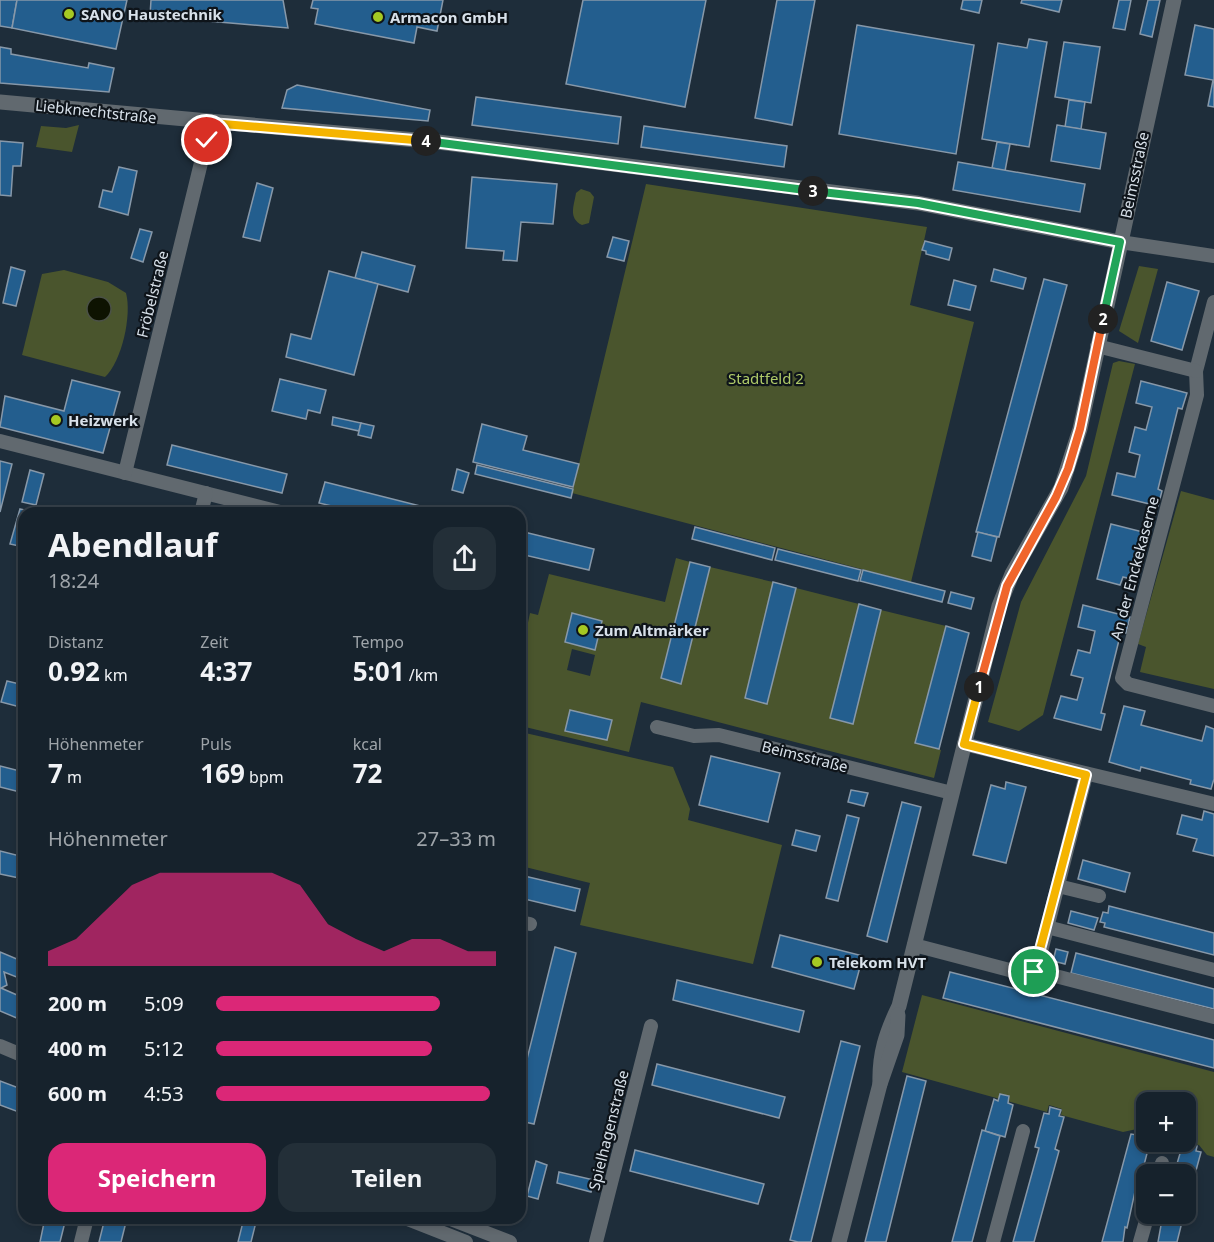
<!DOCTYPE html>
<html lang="de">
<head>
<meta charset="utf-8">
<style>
  :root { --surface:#16222c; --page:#232f38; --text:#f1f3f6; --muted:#9ea4a9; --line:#353f48; --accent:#db2777 }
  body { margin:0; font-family:"Noto Sans",sans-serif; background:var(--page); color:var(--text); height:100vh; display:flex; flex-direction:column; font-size:22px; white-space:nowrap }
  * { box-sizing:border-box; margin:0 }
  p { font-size:20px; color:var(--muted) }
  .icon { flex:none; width:33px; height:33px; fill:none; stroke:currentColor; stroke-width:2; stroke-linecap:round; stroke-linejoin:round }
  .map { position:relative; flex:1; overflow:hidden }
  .drawer { position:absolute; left:18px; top:507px; width:508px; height:717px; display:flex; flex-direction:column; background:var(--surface); border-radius:18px; box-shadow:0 3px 9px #0003,0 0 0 2px var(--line) }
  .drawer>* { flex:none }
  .controls { position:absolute; left:1136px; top:1092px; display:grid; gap:12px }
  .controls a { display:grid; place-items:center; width:60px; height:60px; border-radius:12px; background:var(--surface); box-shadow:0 3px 9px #0003,0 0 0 2px var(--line); font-size:30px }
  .pin { position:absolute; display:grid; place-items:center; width:51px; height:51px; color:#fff; margin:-26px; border:3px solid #fff; border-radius:50%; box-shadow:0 2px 6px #0007 }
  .km { position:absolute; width:30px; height:30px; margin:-15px; border-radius:50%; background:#222; color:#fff; font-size:16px; line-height:30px; text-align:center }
  .round { display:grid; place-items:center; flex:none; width:63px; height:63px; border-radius:18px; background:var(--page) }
  .summary { display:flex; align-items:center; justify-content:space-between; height:102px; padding:0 30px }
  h1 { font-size:33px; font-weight:700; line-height:45px }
  .figures { display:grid; grid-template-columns:repeat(3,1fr); gap:9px; height:102px; padding:6px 30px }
  .figures div { display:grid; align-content:center }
  .figures b { font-size:26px; font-weight:700 }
  .figures small { font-size:16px; font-weight:400 }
  .figures p { font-size:16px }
  .chart { height:168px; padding:12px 30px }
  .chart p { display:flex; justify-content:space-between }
  .chart svg { width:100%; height:108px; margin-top:6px; fill:var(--accent); opacity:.7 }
  .action { display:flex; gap:12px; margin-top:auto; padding:12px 30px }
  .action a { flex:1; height:69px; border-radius:18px; background:var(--accent); color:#fff; font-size:24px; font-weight:700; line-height:69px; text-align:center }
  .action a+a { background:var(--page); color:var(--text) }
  ul { padding:0 30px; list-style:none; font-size:20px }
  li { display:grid; grid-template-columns:96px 72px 1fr; align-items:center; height:45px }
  li i { height:15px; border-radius:8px; background:var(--accent) }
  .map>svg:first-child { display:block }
  .green { fill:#4a552d; fill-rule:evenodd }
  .water { fill:#0e1301; stroke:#4b5147; stroke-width:1.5 }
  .building { fill:#235e8e; stroke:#8798a9; stroke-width:1.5 }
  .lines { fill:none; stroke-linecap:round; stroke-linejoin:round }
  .minor { stroke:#61696f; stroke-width:14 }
  .tertiary { stroke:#61696f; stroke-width:15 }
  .split-1-casing { stroke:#fff; stroke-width:12 }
  .split-2-casing { stroke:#fff; stroke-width:12 }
  .split-3-casing { stroke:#fff; stroke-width:12 }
  .split-4-casing { stroke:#fff; stroke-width:12 }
  .split-5-casing { stroke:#fff; stroke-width:12 }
  .split-1 { stroke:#f5b400; stroke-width:8 }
  .split-2 { stroke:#f0652b; stroke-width:8 }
  .split-3 { stroke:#22a559; stroke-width:8 }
  .split-4 { stroke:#22a559; stroke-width:8 }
  .split-5 { stroke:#f5b400; stroke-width:8 }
  .poi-dot { fill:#a5c823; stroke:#0e141a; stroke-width:2 }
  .labels { text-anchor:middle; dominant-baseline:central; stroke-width:4.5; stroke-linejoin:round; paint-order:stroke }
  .poi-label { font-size:15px; font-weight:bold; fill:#d8e1ea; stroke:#0e141a; text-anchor:start }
  .street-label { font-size:15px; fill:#d8e1ea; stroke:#0e141a }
  .park-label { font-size:15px; fill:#b0cb69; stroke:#0e141a }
</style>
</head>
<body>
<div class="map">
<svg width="1214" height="1242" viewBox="0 0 1214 1242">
  <rect width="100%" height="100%" fill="#1e2d3a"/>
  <g class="green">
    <path d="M79,125L72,152L36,147L41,126L66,128Z"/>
    <path d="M646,184L927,227L910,305L974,322L911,582L572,493Z"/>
    <path d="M581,189L590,192L594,197L589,223L582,225C568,218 574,206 576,193Z"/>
    <path d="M1139,266L1158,269L1138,343L1119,331Z"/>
    <path d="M64,270L108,282L126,293C132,315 122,361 105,377L22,355L42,274Z"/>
    <path d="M1119,361L1135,364L1043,715L1019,731L988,722L1021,602L1086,476L1113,363Z"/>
    <path d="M1181,491L1214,500V689L1140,672L1146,647L1138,644Z"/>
    <path d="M676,558L690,562L661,678L681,683L710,567L773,582L745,698L767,703L796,588L859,604L830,718L853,724L881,610L946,626L915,743L941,750L934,778L641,702L629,752L521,726V636L525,637L530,613L538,615L549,574L665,602ZM572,614L602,621L595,649L565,642ZM572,649L595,655L590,676L567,670ZM612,720L607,740L566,731Z"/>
    <path d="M521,732L673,767L690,809L688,820L782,845L753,964L580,925L590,883L521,866Z"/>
    <path d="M922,995L1214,1072V1157L1207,1155L1199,1145L1185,1142V1102H1146V1131L1137,1129L1123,1132L1061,1115L1062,1109L1049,1105L1047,1112L902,1072Z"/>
  </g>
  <circle class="water" cx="99" cy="309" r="12"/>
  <g class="building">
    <path d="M0,0H17L12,28L0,26Z"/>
    <path d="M17,0H127L116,49L12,28Z"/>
    <path d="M151,0H283L288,28L150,16Z"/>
    <path d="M313,0H443L437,31L417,27L414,43L315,24L318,9L311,8Z"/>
    <path d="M583,0H706L685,107L566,84Z"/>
    <path d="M777,0H815L792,125L755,118Z"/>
    <path d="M963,0H982L979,13L961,9Z"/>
    <path d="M1022,0H1062L1059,12L1021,3Z"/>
    <path d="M1119,0H1131L1125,30L1113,28Z"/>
    <path d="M1148,0H1160L1152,37L1140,34Z"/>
    <path d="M857,25L974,45L956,154L839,134Z"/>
    <path d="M1195,25L1214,29V107L1208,106L1213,80L1185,75Z"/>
    <path d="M1029,39L1047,42L1029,147L982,139L998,43L1027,48Z"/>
    <path d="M1064,42L1100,47L1091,103L1055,97Z"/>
    <path d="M0,47L11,49V54L88,68L89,63L114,68L109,92L0,83Z"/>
    <path d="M297,85L430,110L428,121L282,108L287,90Z"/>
    <path d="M476,97L621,117L618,144L472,125Z"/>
    <path d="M1069,100L1085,102L1081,129L1065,127Z"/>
    <path d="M1057,125L1106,133L1100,169L1051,161Z"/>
    <path d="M644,126L787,146L784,167L641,147Z"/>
    <path d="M0,141L23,143L21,166H13L11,196L0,195Z"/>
    <path d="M997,142L1010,144L1005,171L992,168Z"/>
    <path d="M958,162L1085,184L1080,212L953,190Z"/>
    <path d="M119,167L137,171L128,215L99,207L103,190L112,192Z"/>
    <path d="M472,177L557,184L553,224L521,222L517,261L503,260L504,251L466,248Z"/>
    <path d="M257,183L273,188L260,241L243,237Z"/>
    <path d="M140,229L152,232L143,262L131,258Z"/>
    <path d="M613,237L629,241L624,261L607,257Z"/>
    <path d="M925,241L952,248L949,260L926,254V251L922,250Z"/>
    <path d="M362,252L415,266L408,292L355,278Z"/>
    <path d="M11,267L25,271L16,306L3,303Z"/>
    <path d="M994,269L1026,278L1023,289L991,281Z"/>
    <path d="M329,271L378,284L354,375L286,357L291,334L311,339Z"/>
    <path d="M1044,279L1067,285L999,537L976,532Z"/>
    <path d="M954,280L976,286L970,310L948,305Z"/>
    <path d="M1167,282L1199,291L1182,350L1151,341Z"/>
    <path d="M280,379L326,390L320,413L308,410L306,419L272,411Z"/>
    <path d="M72,380L120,392L103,453L0,427L5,396L64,411Z"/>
    <path d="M1141,381L1187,393L1182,409L1178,408L1158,489L1162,491L1158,506L1112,495L1117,473L1135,477L1140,455L1129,452L1135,427L1146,430L1152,407L1136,403Z"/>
    <path d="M333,417L361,423L359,431L332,425Z"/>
    <path d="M361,423L374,426L371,438L358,435Z"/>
    <path d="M482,424L527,436L523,450L579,464L573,487L473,462Z"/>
    <path d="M172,445L287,474L282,493L167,465Z"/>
    <path d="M0,461L12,464L0,512Z"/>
    <path d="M477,465L573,489L571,498L475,474Z"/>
    <path d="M457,469L469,473L463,493L452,490Z"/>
    <path d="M30,470L44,474L36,505L22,502Z"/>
    <path d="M325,482L440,511L439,513H361L319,503Z"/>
    <path d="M20,509L34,512L24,513V547L10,544Z"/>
    <path d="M1111,524L1143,532L1131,579L1123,577L1120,585L1097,579Z"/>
    <path d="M695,527L775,548L772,560L692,539Z"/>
    <path d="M520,531L594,549L589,570L520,554Z"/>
    <path d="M978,532L997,537L991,561L972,556Z"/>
    <path d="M778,549L861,570L858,581L775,560Z"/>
    <path d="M690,562L710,567L681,684L661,678Z"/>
    <path d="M863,570L945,591L942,602L860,581Z"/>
    <path d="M773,582L796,588L767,704L745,698Z"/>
    <path d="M951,592L974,598L971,609L948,603Z"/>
    <path d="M859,604L881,610L853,724L830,718Z"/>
    <path d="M1083,605L1130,617L1126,633L1121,632L1101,713L1105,714L1101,730L1054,718L1061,696L1077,700L1083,678L1071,675L1078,650L1090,653L1095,631L1078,627Z"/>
    <path d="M572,613L602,621L595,650L565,642Z"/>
    <path d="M946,626L969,633L939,749L915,743Z"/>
    <path d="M7,681L24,685V708L1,702Z"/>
    <path d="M1124,706L1145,711L1141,725L1202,741L1206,726L1214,729V779L1211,789L1190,784L1191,780L1141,767L1140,771L1109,762Z"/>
    <path d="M570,710L612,720L607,740L565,731Z"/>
    <path d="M711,756L780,773L768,822L699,805Z"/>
    <path d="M0,766L24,772V793L0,787Z"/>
    <path d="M1006,782L1026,787L1006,863L973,855L991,785L1005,789Z"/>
    <path d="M851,790L868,793L864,806L848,802Z"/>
    <path d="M902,802L921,807L887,942L867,936Z"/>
    <path d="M1204,811L1214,814V856L1193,851L1197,839L1177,834L1182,815L1202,820Z"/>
    <path d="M847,815L859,818L838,901L826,898Z"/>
    <path d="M796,830L820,836L816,851L792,845Z"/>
    <path d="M0,851L24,857V879L0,874Z"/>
    <path d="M1083,860L1130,873L1125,892L1078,879Z"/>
    <path d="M520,875L580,889L575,911L520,898Z"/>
    <path d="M1109,906L1214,933V955L1104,927L1105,923L1100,922L1103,912L1108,913Z"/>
    <path d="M1071,911L1098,918L1094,930L1068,923Z"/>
    <path d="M780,935L863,956L854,989L772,967Z"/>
    <path d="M555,947L576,953L534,1124L520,1121V1087Z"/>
    <path d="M1056,949L1068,952L1065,964L1053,961Z"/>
    <path d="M0,952L24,962V980L4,972L7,985L1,988L24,998V1021L0,1011Z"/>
    <path d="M1076,953L1214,989V1009L1071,973Z"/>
    <path d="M950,972L1214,1040V1068L943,998Z"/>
    <path d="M677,980L804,1011L799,1032L673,1000Z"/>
    <path d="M841,1041L860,1046L811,1242H798L790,1240Z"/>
    <path d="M657,1064L785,1097L779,1118L652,1085Z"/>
    <path d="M907,1076L926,1081L886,1242H865Z"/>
    <path d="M0,1081L24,1090V1114L0,1105Z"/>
    <path d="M1000,1094L1009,1096L1008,1103L1013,1105L1005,1137L985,1131L994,1099L998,1101Z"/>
    <path d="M1050,1107L1061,1110L1059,1116L1064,1117L1055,1149L1059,1151L1034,1242H1013L1039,1148L1035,1147L1044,1113L1049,1114Z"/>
    <path d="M982,1130L1000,1136L972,1242H952Z"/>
    <path d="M1138,1130L1146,1132V1142H1150L1138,1188L1136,1187L1127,1228L1125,1227L1123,1242H1102L1131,1134L1137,1135Z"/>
    <path d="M1188,1144L1197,1146L1196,1151L1201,1152L1185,1211V1174H1174L1181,1150L1186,1151Z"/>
    <path d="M635,1150L764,1184L758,1204L630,1171Z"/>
    <path d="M536,1161L547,1165L538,1199L527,1196Z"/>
    <path d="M559,1172L594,1180L591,1192L557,1183Z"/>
    <path d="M1163,1214H1184L1177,1242H1158Z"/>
    <path d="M45,1218H66L60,1242H40Z"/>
    <path d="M105,1218H127L121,1242H99Z"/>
    <path d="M244,1218H257L251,1242H238Z"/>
  </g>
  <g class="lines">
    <g class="minor">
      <path d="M1120,242L1214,256"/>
      <path d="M1214,302L1196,371L1197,395L1122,678L1128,684L1214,706"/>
      <path d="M1097,346L1196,371"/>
      <path d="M0,441L284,513"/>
      <path d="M125,473L211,122"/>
      <path d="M201,513L206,493"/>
      <path d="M657,727L694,736L719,735L952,793"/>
      <path d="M964,744L1214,804"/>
      <path d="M1058,886L1099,896"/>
      <path d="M520,922L530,924"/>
      <path d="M1047,927L1214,970"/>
      <path d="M914,945L1021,973L1036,971L1214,1017"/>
      <path d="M1036,971L1086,775"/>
      <path d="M0,1046L24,1056"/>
      <path d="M1159,1174L1162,1163"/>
      <path d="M405,1218L466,1242"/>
      <path d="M448,1218L510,1242"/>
      <path d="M81,1242L87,1218"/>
      <path d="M596,1242L651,1026"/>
      <path d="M993,1242L1023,1131"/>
      <path d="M1140,1242L1148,1214"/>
    </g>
    <g class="tertiary">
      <path d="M0,102L438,142L628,166L918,203L1120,242"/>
      <path d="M880,1084C879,1054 886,1033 899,1006L999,606L1012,574L1061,488L1080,429L1174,0"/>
      <path d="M839,1242L880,1084L897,1035L898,1015"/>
    </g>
  </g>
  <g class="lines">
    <defs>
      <path id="split-1" d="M979,687L964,744L1086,775L1034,972"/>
      <path id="split-2" d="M979,687L1007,586L1056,497L1068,469L1080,429L1103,319"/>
      <path id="split-3" d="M813,191L918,203L1120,242L1103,319"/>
      <path id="split-4" d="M426,141L813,191"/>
      <path id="split-5" d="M207,140L211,123L426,141"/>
    </defs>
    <use href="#split-1" class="split-1-casing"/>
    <use href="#split-2" class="split-2-casing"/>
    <use href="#split-3" class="split-3-casing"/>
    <use href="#split-4" class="split-4-casing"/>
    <use href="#split-5" class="split-5-casing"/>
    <use href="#split-1" class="split-1"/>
    <use href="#split-2" class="split-2"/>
    <use href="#split-3" class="split-3"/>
    <use href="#split-4" class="split-4"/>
    <use href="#split-5" class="split-5"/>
  </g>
  <g class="poi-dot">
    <circle cx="69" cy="14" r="6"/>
    <circle cx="378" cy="17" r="6"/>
    <circle cx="56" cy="420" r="6"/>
    <circle cx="583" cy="630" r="6"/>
    <circle cx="817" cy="962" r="6"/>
  </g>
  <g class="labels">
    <g class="poi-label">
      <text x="81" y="14">SANO Haustechnik</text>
      <text x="390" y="17">Armacon GmbH</text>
      <text x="68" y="420">Heizwerk</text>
      <text x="595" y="630">Zum Altmärker</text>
      <text x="829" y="962">Telekom HVT</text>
    </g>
    <g class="street-label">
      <text transform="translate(96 111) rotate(6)">Liebknechtstraße</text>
      <text transform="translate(1134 175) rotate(-78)">Beimsstraße</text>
      <text transform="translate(152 294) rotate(-76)">Fröbelstraße</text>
      <text transform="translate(1134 568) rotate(-75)">An der Enckekaserne</text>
      <text transform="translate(805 756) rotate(14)">Beimsstraße</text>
      <text transform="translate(608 1130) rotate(-76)">Spielhagenstraße</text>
    </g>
    <g class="park-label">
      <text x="766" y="378">Stadtfeld 2</text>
    </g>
  </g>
</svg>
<div class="controls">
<a>+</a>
<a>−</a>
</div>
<div class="pin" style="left:1034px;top:972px;background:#1e9e55"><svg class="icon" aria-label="arrive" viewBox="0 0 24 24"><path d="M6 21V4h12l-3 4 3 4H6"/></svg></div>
<div class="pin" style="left:207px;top:140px;background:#d93025"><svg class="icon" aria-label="check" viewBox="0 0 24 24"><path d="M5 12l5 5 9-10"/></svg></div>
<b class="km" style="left:979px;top:687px">1</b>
<b class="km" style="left:1103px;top:319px">2</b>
<b class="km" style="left:813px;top:191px">3</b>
<b class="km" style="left:426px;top:141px">4</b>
<section class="drawer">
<div class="summary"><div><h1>Abendlauf</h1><p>18:24</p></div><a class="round"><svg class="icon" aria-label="share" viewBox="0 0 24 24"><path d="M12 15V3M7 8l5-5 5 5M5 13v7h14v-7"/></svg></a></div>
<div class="figures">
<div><p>Distanz</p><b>0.92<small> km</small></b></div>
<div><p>Zeit</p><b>4:37</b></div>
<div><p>Tempo</p><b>5:01<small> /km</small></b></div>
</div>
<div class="figures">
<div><p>Höhenmeter</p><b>7<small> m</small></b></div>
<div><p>Puls</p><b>169<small> bpm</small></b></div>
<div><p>kcal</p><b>72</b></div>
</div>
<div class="chart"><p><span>Höhenmeter</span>27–33 m</p>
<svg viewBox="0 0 160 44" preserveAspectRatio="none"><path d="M0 44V38L10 33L20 22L30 11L40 6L50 6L60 6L70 6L80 6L90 11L100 27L110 33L120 38L130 33L140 33L150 38L160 38V44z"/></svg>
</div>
<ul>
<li><b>200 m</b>5:09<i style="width:80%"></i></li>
<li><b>400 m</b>5:12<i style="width:77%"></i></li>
<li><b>600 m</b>4:53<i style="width:98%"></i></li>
</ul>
<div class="action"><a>Speichern</a><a>Teilen</a></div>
</section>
</div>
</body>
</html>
